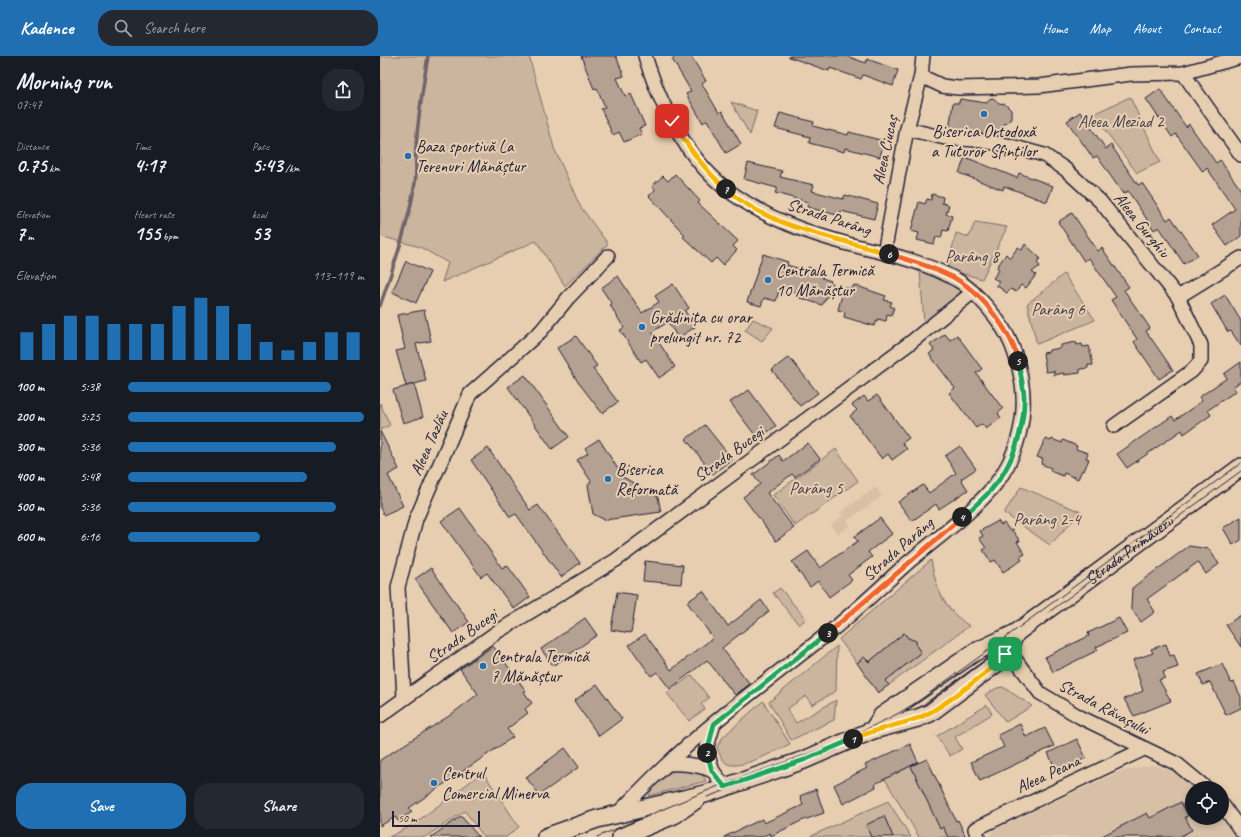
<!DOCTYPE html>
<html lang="en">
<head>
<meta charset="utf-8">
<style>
  :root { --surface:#171b24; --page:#242831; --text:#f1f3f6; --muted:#9ea1a6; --accent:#1f6fb2 }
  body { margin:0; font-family:Caveat,sans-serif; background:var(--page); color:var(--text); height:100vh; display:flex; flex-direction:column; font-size:15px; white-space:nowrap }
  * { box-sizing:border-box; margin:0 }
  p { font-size:13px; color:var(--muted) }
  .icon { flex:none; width:22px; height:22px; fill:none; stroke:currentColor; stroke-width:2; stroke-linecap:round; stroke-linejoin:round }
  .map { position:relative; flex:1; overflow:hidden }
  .sheet { display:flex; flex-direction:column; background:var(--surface); width:380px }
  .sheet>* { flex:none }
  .tools { position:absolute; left:805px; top:725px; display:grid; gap:8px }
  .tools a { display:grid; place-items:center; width:44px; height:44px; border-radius:50%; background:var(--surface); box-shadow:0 2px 6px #0003; font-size:20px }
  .scale { position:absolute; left:12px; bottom:10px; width:88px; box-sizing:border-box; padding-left:4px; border:2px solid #22223b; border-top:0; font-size:11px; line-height:14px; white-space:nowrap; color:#22223b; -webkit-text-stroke:3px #e8ceb0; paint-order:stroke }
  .pin { position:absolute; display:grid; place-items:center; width:34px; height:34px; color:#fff; margin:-17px; border-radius:8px; box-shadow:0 2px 6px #0006 }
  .km { position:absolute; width:20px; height:20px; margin:-10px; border-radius:50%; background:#222; color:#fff; font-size:11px; line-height:20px; text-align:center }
  .round { display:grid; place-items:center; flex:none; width:42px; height:42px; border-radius:16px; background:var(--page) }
  .overview { display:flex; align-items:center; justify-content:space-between; height:68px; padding:0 16px }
  h1 { font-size:22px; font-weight:700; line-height:30px }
  .metrics { display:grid; grid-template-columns:repeat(3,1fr); gap:6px; height:68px; padding:4px 16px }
  .metrics div { display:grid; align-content:center }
  .metrics b { font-size:20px; font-weight:700 }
  .metrics small { font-size:11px; font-weight:400 }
  .metrics p { font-size:11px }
  .chart { height:112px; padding:8px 16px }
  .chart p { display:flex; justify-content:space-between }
  .chart svg { width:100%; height:72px; margin-top:4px; stroke:var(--accent); stroke-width:6 }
  .action { display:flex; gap:8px; margin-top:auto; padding:8px 16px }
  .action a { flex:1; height:46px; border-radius:16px; background:var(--accent); color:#fff; font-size:16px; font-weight:700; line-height:46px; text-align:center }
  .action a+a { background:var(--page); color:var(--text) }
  ul { padding:0 16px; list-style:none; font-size:13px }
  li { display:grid; grid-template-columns:64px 48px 1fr; align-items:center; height:30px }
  li i { height:10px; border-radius:5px; background:var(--accent) }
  header { display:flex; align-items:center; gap:24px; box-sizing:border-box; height:56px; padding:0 20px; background:var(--accent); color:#fff }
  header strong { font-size:19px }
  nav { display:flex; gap:22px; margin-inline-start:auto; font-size:14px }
  .search { width:280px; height:36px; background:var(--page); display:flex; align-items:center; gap:10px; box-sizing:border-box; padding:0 14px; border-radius:16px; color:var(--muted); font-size:15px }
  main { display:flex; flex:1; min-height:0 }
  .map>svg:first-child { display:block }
  .built { fill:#d8c0a7 }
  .green { fill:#cbb59f; stroke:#766c6d }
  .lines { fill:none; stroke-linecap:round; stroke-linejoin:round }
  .stream { stroke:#6f6468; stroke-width:3.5 }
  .building { fill:#b4a191; stroke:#22223b }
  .minor-casing { stroke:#22223b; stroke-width:16 }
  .major-casing { stroke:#22223b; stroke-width:20 }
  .minor { stroke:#e8ceb0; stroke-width:13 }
  .major { stroke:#e8ceb0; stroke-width:17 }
  .tram { stroke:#22223b; stroke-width:1 }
  .split-1-casing { stroke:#fff; stroke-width:8 }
  .split-2-casing { stroke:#fff; stroke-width:8 }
  .split-3-casing { stroke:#fff; stroke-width:8 }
  .split-4-casing { stroke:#fff; stroke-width:8 }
  .split-5-casing { stroke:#fff; stroke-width:8 }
  .split-6-casing { stroke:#fff; stroke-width:8 }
  .split-7-casing { stroke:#fff; stroke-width:8 }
  .split-8-casing { stroke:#fff; stroke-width:8 }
  .split-1 { stroke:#f5b400; stroke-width:5 }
  .split-2 { stroke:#22a559; stroke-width:5 }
  .split-3 { stroke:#22a559; stroke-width:5 }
  .split-4 { stroke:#f0652b; stroke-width:5 }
  .split-5 { stroke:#22a559; stroke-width:5 }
  .split-6 { stroke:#f0652b; stroke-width:5 }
  .split-7 { stroke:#f5b400; stroke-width:5 }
  .split-8 { stroke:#f5b400; stroke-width:5 }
  .poi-dot { fill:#1f6fb2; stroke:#e8ceb0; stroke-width:1.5 }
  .labels { text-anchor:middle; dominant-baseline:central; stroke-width:4; stroke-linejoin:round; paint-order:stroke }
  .park-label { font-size:17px; fill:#443f4f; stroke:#e8ceb0 }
  .poi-label { font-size:17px; fill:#22223b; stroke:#e8ceb0; text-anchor:start }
  .street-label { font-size:17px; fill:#22223b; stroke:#e8ceb0 }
</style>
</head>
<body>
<header>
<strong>Kadence</strong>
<div class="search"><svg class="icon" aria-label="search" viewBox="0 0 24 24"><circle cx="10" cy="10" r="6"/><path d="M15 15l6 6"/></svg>Search here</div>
<nav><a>Home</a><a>Map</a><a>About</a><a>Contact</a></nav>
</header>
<main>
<section class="sheet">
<div class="overview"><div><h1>Morning run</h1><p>07:47</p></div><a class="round"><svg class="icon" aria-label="share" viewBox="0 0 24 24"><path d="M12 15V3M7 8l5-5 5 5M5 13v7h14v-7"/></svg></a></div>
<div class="metrics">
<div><p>Distance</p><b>0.75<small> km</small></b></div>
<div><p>Time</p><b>4:17</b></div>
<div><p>Pace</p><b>5:43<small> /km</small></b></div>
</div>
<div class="metrics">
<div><p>Elevation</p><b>7<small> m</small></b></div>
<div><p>Heart rate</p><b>155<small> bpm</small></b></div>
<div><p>kcal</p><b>53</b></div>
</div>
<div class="chart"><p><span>Elevation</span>113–119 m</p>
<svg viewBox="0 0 160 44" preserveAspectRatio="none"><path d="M5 44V27M15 44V22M25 44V17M35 44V17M45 44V22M55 44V22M65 44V22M75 44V11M85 44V6M95 44V11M105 44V22M115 44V33M125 44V38M135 44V33M145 44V27M155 44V27"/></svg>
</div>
<ul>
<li><b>100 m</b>5:38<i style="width:86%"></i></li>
<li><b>200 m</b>5:25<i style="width:100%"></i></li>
<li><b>300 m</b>5:36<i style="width:88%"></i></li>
<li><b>400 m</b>5:48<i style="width:76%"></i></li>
<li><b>500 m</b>5:36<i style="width:88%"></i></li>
<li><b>600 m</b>6:16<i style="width:56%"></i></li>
</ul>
<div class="action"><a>Save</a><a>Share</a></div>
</section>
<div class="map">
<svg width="861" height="781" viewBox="0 0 861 781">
  <rect width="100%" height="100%" fill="#e8ceb0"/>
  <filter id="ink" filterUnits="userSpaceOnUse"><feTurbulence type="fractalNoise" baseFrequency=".025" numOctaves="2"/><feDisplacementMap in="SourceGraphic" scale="8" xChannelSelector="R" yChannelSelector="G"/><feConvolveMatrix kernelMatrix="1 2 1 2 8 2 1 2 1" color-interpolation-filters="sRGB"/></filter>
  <g filter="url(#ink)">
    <g class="built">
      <path d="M496,431L502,440L467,465L470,470L457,478L451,469L463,460L460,457Z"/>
      <path d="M771,709L787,713L805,723L816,732H812V762H842V756L853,771L857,781H610L613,774L738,716Z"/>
    </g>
    <g class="green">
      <path d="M0,0H149L174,92L200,150L228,188L185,230L156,185L62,226L68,207L40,191L0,180Z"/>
      <path d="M750,41L780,106L757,117L713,58Z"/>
      <path d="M351,46L377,55L370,79Z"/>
      <path d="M595,166L627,171L602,223L567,213L576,177L589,181Z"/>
      <path d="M540,214L561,221L583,236L544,267Z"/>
      <path d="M684,218L715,264L657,288L647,248Z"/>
      <path d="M373,263L393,272L382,285L365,274Z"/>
      <path d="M0,347L10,369L0,374Z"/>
      <path d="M456,393L478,425L415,470L393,439Z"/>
      <path d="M641,431L701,456L670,489L624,457Z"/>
      <path d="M551,504C557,536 563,551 589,570L498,637L508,629L505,625L541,597L537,591L535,585L528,582L524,577L489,606L484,601L477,607L459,583Z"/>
      <path d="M400,532L426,563L419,569L393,537Z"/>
      <path d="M457,590L456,635L432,649L426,640L407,653L416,667L456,644L454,664L411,684L389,646Z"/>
      <path d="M312,619L329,642L321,648L325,653L309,665L287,637Z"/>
      <path d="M623,631L652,650L626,666L605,639L617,632Z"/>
      <path d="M383,645L410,688C397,694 357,716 346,707C341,703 339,697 337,691L343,681Z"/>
      <path d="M607,649L612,658L575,681L582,693L570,700L557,680Z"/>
      <path d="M531,710L560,772L563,771L568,781H539L505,723Z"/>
      <path d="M293,714C306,714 320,710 326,725L268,740L273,731Z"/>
      <path d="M103,716L139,771L126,781H104L85,755L45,781H9L31,770Z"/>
      <path d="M508,745L531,781H513L504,760L486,769L491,781H429Z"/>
    </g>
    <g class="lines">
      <path class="stream" d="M0,250C14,209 28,170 35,127C37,115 35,103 36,91C38,60 43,30 48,0"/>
    </g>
    <g class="building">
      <path d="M201,0H236L244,20L237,22L245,40L251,38L265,70L259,72L262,78L244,86L239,76L233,79L221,53L225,51L217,32L214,33Z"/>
      <path d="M297,0H311L326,25L322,28L339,57L342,55L361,88L346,97L327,64L323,67L306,38L311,35L292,3Z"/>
      <path d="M409,0H466L486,7L487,3L518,14L513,30L483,19L481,23L450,12L449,15L409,1Z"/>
      <path d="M780,33L806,71L809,68L836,107L840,104L861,134V180L847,190L832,169L855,153L827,112L823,116L796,78L792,81L766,43Z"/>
      <path d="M613,42L619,47L625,48L631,54V63L622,70L630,76L626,81L569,74L573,47H579L580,43L607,47L609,43Z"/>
      <path d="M700,56L726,93L731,89L758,129L762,127L787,164L791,161L818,199L804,208L779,171L774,174L748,135L743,138L717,100L713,102L687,65Z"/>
      <path d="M400,57L434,66L433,70L468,79L469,76L504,85L500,101L465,92L464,96L429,87L430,81L395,72Z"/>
      <path d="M585,101L637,122L639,117L673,130L667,146L624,130L623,134L579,117Z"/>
      <path d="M368,107L402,115L400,121L434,129L432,135L463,143L465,139L498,148L494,163L461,155L460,160L427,151L428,146L395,137L397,132L364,123Z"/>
      <path d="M295,118L320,145L318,147L358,185L353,190L357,194L343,209L336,202L331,207L303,181L305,179L269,140L275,134L272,130L283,120L288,125Z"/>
      <path d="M552,138L563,141L562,147L569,149L566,158L572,160L568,175L563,174L561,182L556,181L554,188L537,184L539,177L531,175L539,146L545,148L547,143L551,144Z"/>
      <path d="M692,157L718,195L722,192L749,231L744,234L770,272L766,275L793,314L779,323L754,286L757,283L731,244L736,241L709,202L704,205L678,166Z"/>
      <path d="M645,188L660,202L657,207L660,210L652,216L656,219L646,232L641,229L636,236L631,233L627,237L616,229L620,226L613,222L619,214L617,211L626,198L630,202L638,191L642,194Z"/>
      <path d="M383,198L408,206L407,209L427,215L428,211L444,217L442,222L451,225L450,227L454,228L442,249L417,241L418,237L400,231L396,245L384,242L381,250L367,246Z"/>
      <path d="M26,205L50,216L36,247L12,236Z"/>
      <path d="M238,220L262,257L279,246L275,240L293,228L309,252L305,255L315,271L298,282L288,266L272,276L295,311L279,322L266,303L261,306L240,274L244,272L230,249L232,248L221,232Z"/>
      <path d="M474,229L506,240L504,244L512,246L510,250L514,252L511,259L507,258L506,265L498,263L494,270L464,261L465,256L458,254L464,231L472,233Z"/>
      <path d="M845,239L861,265V290L851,275L848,276L831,248Z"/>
      <path d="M44,254L51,285L36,288L46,325L26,330L16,295L25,293L17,259Z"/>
      <path d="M565,278L570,284L577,279L602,313L596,317L623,353L618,357L621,362L606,373L602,368L596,372L569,337L575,332L549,298L554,294L550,289Z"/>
      <path d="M196,280L217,310L213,313L238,346L222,357L198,326L177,292Z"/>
      <path d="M696,286L697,289L702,288L703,291L709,290L713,309H708V312L700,313V317L684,319V317L674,319V315L666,316L663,297L669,296V294L681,292V289Z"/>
      <path d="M409,301L438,337L420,350L392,314Z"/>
      <path d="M861,306V325L853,331L856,335L828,354L831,359L804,378L802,374L747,412L737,398L792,360L795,364L822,345L819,341L847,322L844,318Z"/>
      <path d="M145,319L189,381L172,393L128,331Z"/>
      <path d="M34,328L43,361L23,367L13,334Z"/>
      <path d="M369,334L396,370L378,383L350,346Z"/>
      <path d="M497,339L529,382L522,387L527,393L512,404L508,398L502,403L470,360L477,354L472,349L484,340L488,345Z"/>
      <path d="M325,369L352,403L333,418L306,383Z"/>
      <path d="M0,375L19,413L8,419L23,450L4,459L0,452Z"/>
      <path d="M219,383L243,421L278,441L281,456L225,464L213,458L208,429L211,425L197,404L208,397L205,392Z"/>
      <path d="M665,383L671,385L672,383L682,387L683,384L697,390L696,393L708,397L706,402L709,403L704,415L702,414L698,423L684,417L683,420L670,415L671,412L661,408L663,403L657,401Z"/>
      <path d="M428,387L440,403L415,421L412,418L387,437L414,472L396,485L363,441L380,428L373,419L399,399L403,405Z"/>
      <path d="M580,390L596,413L581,423L588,434L559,453L556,448L532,465L518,446L543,429L549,437L576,417L565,400Z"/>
      <path d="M108,392L150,454L158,449L200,507L181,521L136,458L130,461L91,404Z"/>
      <path d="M80,452L122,512L127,509L150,541L134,553L107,517L101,521L61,465Z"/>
      <path d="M861,461V484L853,489L843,472Z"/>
      <path d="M500,462L512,478L488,496L492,501L468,519L472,524L449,541L438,525L430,531L412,506L428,495L440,512L478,485L474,481Z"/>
      <path d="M618,465L621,469L624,467L630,475L632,474L640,485L637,486L645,498L640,501L642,504L623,516L615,504L611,506L603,494L606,492L599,482L603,480L600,475Z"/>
      <path d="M809,490L829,493L839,508L826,518L818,506L767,543L775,556L761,566L751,552L752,532Z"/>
      <path d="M265,505L303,509L301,528L263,525Z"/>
      <path d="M51,512L89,566L73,577L35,523Z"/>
      <path d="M323,535L348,570L381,544L389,555L342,592L370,628L355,639L327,604L290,633L277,616L271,620L249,589L265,578L291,614L333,582L307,546Z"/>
      <path d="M237,536L257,539L251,577L231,574Z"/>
      <path d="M861,559V591L846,569Z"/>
      <path d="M205,562L217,579L173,610L161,593Z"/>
      <path d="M739,562L747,577L716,591L718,594L673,616L665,601L709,580L708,577Z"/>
      <path d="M524,577L528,582L536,585L537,591L541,597L505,625L509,629L498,637L477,607L484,601L489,606Z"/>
      <path d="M786,588L790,600L794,599L798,611L783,616L785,622L779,624L791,645L754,660L744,643L763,635L753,604L773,597L771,593Z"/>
      <path d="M113,590L146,635L144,636L152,647L145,653L148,657L127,673L133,681L29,752L32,756L18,765L15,761L0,770V704L69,660L98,638L80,613Z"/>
      <path d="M842,608L851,627L854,626L861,641V652L846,659L830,626L823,629L818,618Z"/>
      <path d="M217,628L242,663L219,680L194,645Z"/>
      <path d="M640,668L646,681L665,672L674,690L600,725L591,706L624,691L618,679Z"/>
      <path d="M697,683L706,702L677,716L668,697Z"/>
      <path d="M530,688L538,706L495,728L496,731L463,748L454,729L487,712L485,709Z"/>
      <path d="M185,692L199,711L159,739L146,721Z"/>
      <path d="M547,703L576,765L578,764L586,781H568L563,771L560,773L531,710Z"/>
      <path d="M436,733L444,757L421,765L391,780L390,777L381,781H344L382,763L384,767L423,749L420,740Z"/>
      <path d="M801,746L808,760L805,761L812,774L799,781H720L767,757L770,762Z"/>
      <path d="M81,760L99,781H51Z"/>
      <path d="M504,760L513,781H491L486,769Z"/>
    </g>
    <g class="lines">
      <defs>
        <g id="minor">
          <path d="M803,17L861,99"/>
          <path d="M541,20L562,30L578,32L659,30L751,18L803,17L861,1"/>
          <path d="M527,73L565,82L596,84L627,89L664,99L685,113L720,145L798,241L821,289V305L812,315L734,370"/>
          <path d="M504,197L527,73L541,20L543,0"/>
          <path d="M798,241L861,202"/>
          <path d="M623,587L660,637L700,661L797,708L826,732"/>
          <path d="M24,642L18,531L36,463L90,338L161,275L188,242L228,200"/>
          <path d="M0,660L117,576L236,504L530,287L593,236"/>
          <path d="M334,668L326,694L333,715L345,731"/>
          <path d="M288,708C304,707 318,708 333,715"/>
          <path d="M842,748L861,775"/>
          <path d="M237,758C252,743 267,727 282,713C334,663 394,620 451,575C476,555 500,532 524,510C554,484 588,461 614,430C638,401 648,358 641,322C635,288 623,267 599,242C593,236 585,228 577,224C544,205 505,197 468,188C428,177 388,163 353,138C308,106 281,51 265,0"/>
          <path d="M598,781L595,773L764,693"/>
        </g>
        <g id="major">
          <path id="s1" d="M493,674L502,660L595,596L636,577L861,411"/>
          <path d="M166,781L217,763L325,738L424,704L493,674L538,662L550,657L617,607L625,598L636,577"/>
          <path d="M241,781L294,759L317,743"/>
        </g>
      </defs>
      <use href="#minor" class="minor-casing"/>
      <use href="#major" class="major-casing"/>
      <use href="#minor" class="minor"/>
      <use href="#major" class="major"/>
      <g class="tram">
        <path d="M669,556L861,415"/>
        <path d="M540,651L613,598"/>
        <path d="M327,741L457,694"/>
        <path d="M217,781L343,728L459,687L519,657L540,644L599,601L861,407"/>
      </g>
    </g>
  </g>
  <g class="lines" filter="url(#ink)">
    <defs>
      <path id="split-1" d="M473,683C495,673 516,670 538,662C555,657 615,612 625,598"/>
      <path id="split-2" d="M327,697L332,715L345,731L424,704L473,683"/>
      <path id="split-3" d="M327,697L334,668L448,577"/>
      <path id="split-4" d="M448,577L582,461"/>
      <path id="split-5" d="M582,461C597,448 614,434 624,416C637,395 645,364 644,339C643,328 640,316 638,305"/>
      <path id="split-6" d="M509,198C532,205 557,212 578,224C602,238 633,278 638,305"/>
      <path id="split-7" d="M346,133C391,173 454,180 509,198"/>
      <path id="split-8" d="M292,65C309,92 323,112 346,133"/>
    </defs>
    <use href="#split-1" class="split-1-casing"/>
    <use href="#split-2" class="split-2-casing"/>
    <use href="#split-3" class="split-3-casing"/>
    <use href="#split-4" class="split-4-casing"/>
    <use href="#split-5" class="split-5-casing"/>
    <use href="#split-6" class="split-6-casing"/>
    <use href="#split-7" class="split-7-casing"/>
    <use href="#split-8" class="split-8-casing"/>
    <use href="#split-1" class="split-1"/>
    <use href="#split-2" class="split-2"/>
    <use href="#split-3" class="split-3"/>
    <use href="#split-4" class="split-4"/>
    <use href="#split-5" class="split-5"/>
    <use href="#split-6" class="split-6"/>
    <use href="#split-7" class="split-7"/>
    <use href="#split-8" class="split-8"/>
  </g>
  <g class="poi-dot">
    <circle cx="604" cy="58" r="4"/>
    <circle cx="28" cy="100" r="4"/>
    <circle cx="388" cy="224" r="4"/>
    <circle cx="262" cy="271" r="4"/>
    <circle cx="228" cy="423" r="4"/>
    <circle cx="103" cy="610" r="4"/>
    <circle cx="54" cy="727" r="4"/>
  </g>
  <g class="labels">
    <g class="park-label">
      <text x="741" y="65">Aleea Meziad 2</text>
      <text x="592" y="200">Parâng 8</text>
      <text x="678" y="253">Parâng 6</text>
      <text x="436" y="432">Parâng 5</text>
      <text x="667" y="463">Parâng 2-4</text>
    </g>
    <g class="poi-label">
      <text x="604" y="75" text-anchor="middle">Biserica Ortodoxă<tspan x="604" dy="20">a Tuturor Sfinților</tspan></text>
      <text x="36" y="90">Baza sportivă La<tspan x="36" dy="20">Terenuri Mănăștur</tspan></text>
      <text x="396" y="214">Centrala Termică<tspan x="396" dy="20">10 Mănăștur</tspan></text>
      <text x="270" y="261">Grădinița cu orar<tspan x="270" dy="20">prelungit nr. 72</tspan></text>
      <text x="236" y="413">Biserica<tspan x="236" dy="20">Reformată</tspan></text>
      <text x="111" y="600">Centrala Termică<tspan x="111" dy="20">7 Mănăștur</tspan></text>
      <text x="62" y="717">Centrul<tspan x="62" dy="20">Comercial Minerva</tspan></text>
    </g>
    <g class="street-label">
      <text transform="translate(505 94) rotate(-78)">Aleea Ciucaș</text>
      <text transform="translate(449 161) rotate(18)">Strada Parâng</text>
      <text transform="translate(762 169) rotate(51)">Aleea Gurghiu</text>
      <text transform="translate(49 387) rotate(-66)">Aleea Tazlău</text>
      <text transform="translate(349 398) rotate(-36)">Strada Bucegi</text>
      <text transform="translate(518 493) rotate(-41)">Strada Parâng</text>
      <text stroke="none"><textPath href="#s1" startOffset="315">Strada Primăverii</textPath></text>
      <text transform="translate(82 580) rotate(-35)">Strada Bucegi</text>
      <text transform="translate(724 651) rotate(28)">Strada Răvașului</text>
      <text transform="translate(668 718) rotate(-25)">Aleea Peana</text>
    </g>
  </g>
</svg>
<div class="tools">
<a><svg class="icon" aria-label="locate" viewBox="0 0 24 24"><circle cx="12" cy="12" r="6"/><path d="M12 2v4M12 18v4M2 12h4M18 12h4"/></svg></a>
</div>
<div class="scale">50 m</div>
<div class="pin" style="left:625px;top:598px;background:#1e9e55"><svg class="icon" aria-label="arrive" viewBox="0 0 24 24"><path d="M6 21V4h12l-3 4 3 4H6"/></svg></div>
<div class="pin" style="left:292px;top:65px;background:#d93025"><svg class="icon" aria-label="check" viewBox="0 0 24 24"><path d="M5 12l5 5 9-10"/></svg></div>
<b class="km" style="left:473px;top:683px">1</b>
<b class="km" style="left:327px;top:697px">2</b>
<b class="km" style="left:448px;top:577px">3</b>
<b class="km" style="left:582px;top:461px">4</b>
<b class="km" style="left:638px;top:305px">5</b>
<b class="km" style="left:509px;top:198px">6</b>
<b class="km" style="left:346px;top:133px">7</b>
</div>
</main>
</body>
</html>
